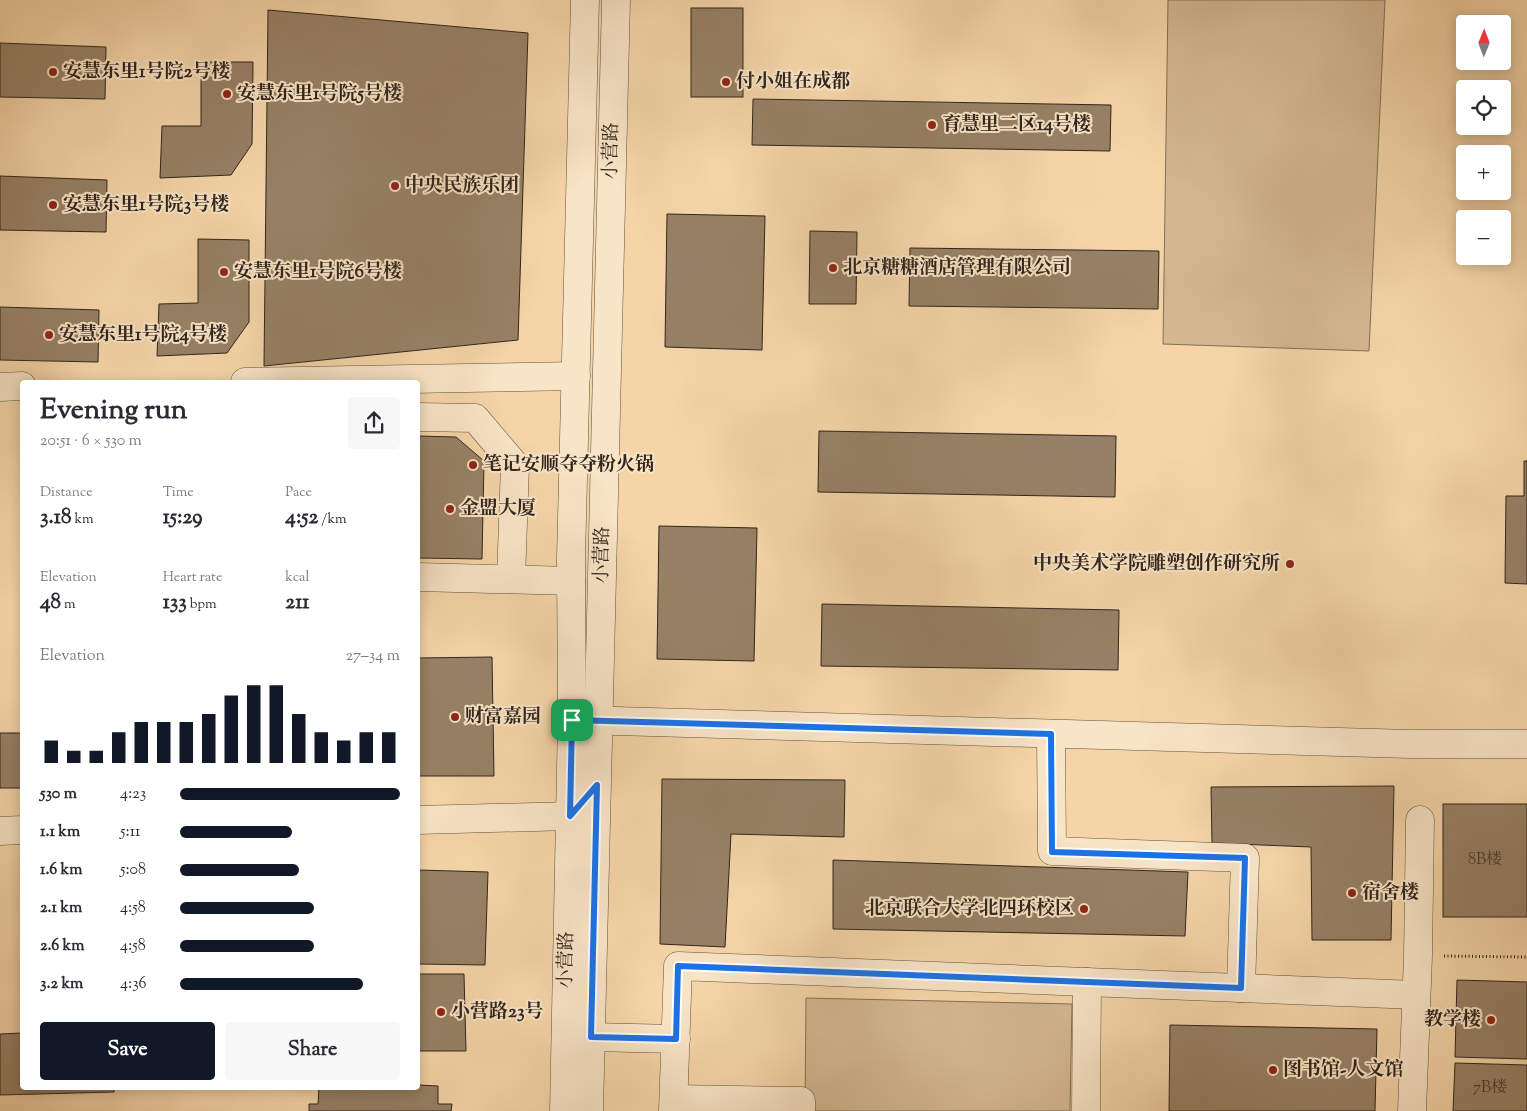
<!DOCTYPE html>
<html lang="en">
<head>
<meta charset="utf-8">
<style>
  :root { --surface:#fff; --page:#f7f7f7; --text:#2b2b33; --muted:#7c7c81; --accent:#111827 }
  body { margin:0; font-family:"Sorts Mill Goudy","Noto Serif SC",serif; background:var(--page); color:var(--text); height:100vh; display:flex; flex-direction:column; font-size:19px; white-space:nowrap }
  * { box-sizing:border-box; margin:0 }
  p { font-size:16px; color:var(--muted) }
  .icon { flex:none; width:28px; height:28px; fill:none; stroke:currentColor; stroke-width:2; stroke-linecap:round; stroke-linejoin:round }
  .map { position:relative; flex:1; overflow:hidden }
  .sheet { position:absolute; left:20px; top:380px; width:400px; height:710px; display:flex; flex-direction:column; background:var(--surface); border-radius:5px; box-shadow:0 2px 12px #0003 }
  .sheet>* { flex:none }
  .needle { width:32px; rotate:1deg }
  .fabs { position:absolute; left:1456px; top:15px; display:grid; gap:10px }
  .fabs a { display:grid; place-items:center; width:55px; height:55px; border-radius:5px; background:var(--surface); box-shadow:0 2px 12px #0003; font-size:25px }
  .pin { position:absolute; display:grid; place-items:center; width:42px; height:42px; color:#fff; margin:-21px; border-radius:10px; box-shadow:0 2px 8px #0006 }
  .round { display:grid; place-items:center; flex:none; width:52px; height:52px; border-radius:5px; background:var(--page) }
  .head { display:flex; align-items:center; justify-content:space-between; height:85px; padding:0 20px }
  h1 { font-size:28px; font-weight:800; line-height:38px }
  .stats { display:grid; grid-template-columns:repeat(3,1fr); gap:8px; height:85px; padding:5px 20px }
  .stats div { display:grid; align-content:center }
  .stats b { font-size:21px; font-weight:800 }
  .stats small { font-size:14px; font-weight:400 }
  .stats p { font-size:14px }
  .chart { height:140px; padding:10px 20px }
  .chart p { display:flex; justify-content:space-between }
  .chart svg { width:100%; height:90px; margin-top:5px; stroke:var(--accent); stroke-width:6 }
  .cta { display:flex; gap:10px; margin-top:auto; padding:10px 20px }
  .cta a { flex:1; height:58px; border-radius:5px; background:var(--accent); color:#fff; font-size:20px; font-weight:800; line-height:58px; text-align:center }
  .cta a+a { background:var(--page); color:var(--text) }
  ul { padding:0 20px; list-style:none; font-size:16px }
  li { display:grid; grid-template-columns:80px 60px 1fr; align-items:center; height:38px }
  li i { height:12px; border-radius:6px; background:var(--accent) }
  .map>svg:first-child { display:block }
  .green { fill:#d4b791; stroke:#826e58 }
  .building { fill:#978166; stroke:#31251e }
  .lines { fill:none; stroke-linecap:round; stroke-linejoin:round }
  .minor-casing { stroke:#625140; stroke-width:29 }
  .path { stroke:#31251e; stroke-width:3; stroke-dasharray:1 2.5; stroke-linecap:butt }
  .minor { stroke:#f8e4c6; stroke-width:28 }
  .route-casing { stroke:#fff; stroke-width:10 }
  .route { stroke:#1a73e8; stroke-width:6 }
  .poi-dot { fill:#8f2418; stroke:#f8e4c6; stroke-width:2 }
  .labels { text-anchor:middle; dominant-baseline:central; stroke-width:4; stroke-linejoin:round; paint-order:stroke }
  .number-label { font-size:16px; fill:#4a3c30 }
  .poi-label { font-size:19px; font-weight:bold; fill:#31251e; stroke:#f8e4c6; text-anchor:start }
  .street-label { font-size:19px; fill:#31251e; stroke:#f8e4c6 }
</style>
</head>
<body>
<div class="map">
<svg width="1527" height="1111" viewBox="0 0 1527 1111">
  <rect width="100%" height="100%" fill="#f5d5a8"/>
  <filter id="stains"><feTurbulence type="fractalNoise" baseFrequency=".004" numOctaves="4"/><feColorMatrix values="0 0 0 0 .2 0 0 0 0 .09 0 0 0 0 .02 0 0 0 .5 -.17"/></filter>
  <radialGradient id="worn" r=".72"><stop offset=".6" stop-color="#630" stop-opacity="0"/><stop offset="1" stop-color="#630" stop-opacity=".3"/></radialGradient>
  <g class="green">
    <path d="M1168,0H1385L1369,351L1163,344Z"/>
    <path d="M806,998L1072,1004L1070,1111H805Z"/>
  </g>
  <g class="building">
    <rect x="691" y="8" width="52" height="89"/>
    <path d="M268,10L528,33L518,340L264,366Z"/>
    <path d="M0,43L106,47L105,99L0,97Z"/>
    <path d="M201,62H253L252,144L231,175L160,178L162,126H201Z"/>
    <path d="M753,99L1111,105L1110,151L752,145Z"/>
    <path d="M0,176L107,180L106,232L0,230Z"/>
    <path d="M667,214L765,216L762,350L665,347Z"/>
    <path d="M810,231L857,232L856,304H809Z"/>
    <path d="M198,239L249,240V322L227,353L157,356L159,304L198,303Z"/>
    <path d="M910,248L1159,251L1158,309L909,306Z"/>
    <path d="M0,307L99,310L98,362L0,360Z"/>
    <path d="M819,431L1116,436L1115,497L818,492Z"/>
    <path d="M418,436L456,437L484,461L482,559L418,558Z"/>
    <path d="M1524,461H1527V584L1505,583L1506,496H1524Z"/>
    <path d="M659,526L757,528L754,661L657,659Z"/>
    <path d="M822,604L1119,610L1118,670L821,666Z"/>
    <path d="M492,657L494,776H418V658Z"/>
    <rect x="0" y="733" width="22" height="55"/>
    <path d="M662,779L845,780L844,837L731,834L725,947L660,944Z"/>
    <path d="M1394,786L1391,940H1312L1311,847L1212,843L1211,787Z"/>
    <rect x="1443" y="804" width="84" height="113"/>
    <path d="M833,860L1188,872L1185,936L833,929Z"/>
    <path d="M418,870L488,872L485,965L418,964Z"/>
    <path d="M418,974H464L466,1051H418Z"/>
    <path d="M1457,980L1527,982V1059L1455,1057Z"/>
    <path d="M1170,1025L1377,1029L1375,1111H1169Z"/>
    <path d="M22,1033V1088H114V1092L0,1095V1034Z"/>
    <path d="M1455,1063L1527,1065V1111H1453Z"/>
    <path d="M418,1085L438,1086V1104H452L451,1111H309V1104H318L319,1088H418Z"/>
  </g>
  <g class="lines">
    <defs>
      <g id="minor">
        <path d="M245,382L576,376"/>
        <path d="M0,387L22,386"/>
        <path d="M418,417L475,418L515,465L511,579"/>
        <path d="M418,577L571,581"/>
        <path d="M581,720L1410,744H1527"/>
        <path d="M1051,734L1052,851L1245,858L1241,988"/>
        <path d="M418,820L570,816L582,802"/>
        <path d="M0,831L22,830"/>
        <path d="M591,1037L676,1039"/>
        <path d="M674,1099L801,1101V1111"/>
        <path d="M564,1111L572,720L571,558L585,0"/>
        <path d="M589,1111L616,0"/>
        <path d="M673,1111L678,966L1416,995"/>
        <path d="M1086,1111L1087,982"/>
        <path d="M1412,1111L1418,956L1420,820"/>
      </g>
    </defs>
    <use href="#minor" class="minor-casing"/>
    <path class="path" d="M1444,956L1527,957"/>
    <use href="#minor" class="minor"/>
  </g>
  <g class="lines">
    <defs>
      <path id="route" d="M572,720L1051,734L1052,852L1245,858L1241,988L678,966L676,1039L591,1037L597,785L570,816Z"/>
    </defs>
    <use href="#route" class="route-casing"/>
    <use href="#route" class="route"/>
  </g>
  <g class="poi-dot">
    <circle cx="53" cy="72" r="5"/>
    <circle cx="726" cy="82" r="5"/>
    <circle cx="227" cy="94" r="5"/>
    <circle cx="932" cy="125" r="5"/>
    <circle cx="395" cy="186" r="5"/>
    <circle cx="53" cy="205" r="5"/>
    <circle cx="833" cy="268" r="5"/>
    <circle cx="224" cy="272" r="5"/>
    <circle cx="49" cy="335" r="5"/>
    <circle cx="473" cy="465" r="5"/>
    <circle cx="450" cy="509" r="5"/>
    <circle cx="1290" cy="564" r="5"/>
    <circle cx="455" cy="717" r="5"/>
    <circle cx="1352" cy="893" r="5"/>
    <circle cx="1084" cy="909" r="5"/>
    <circle cx="441" cy="1012" r="5"/>
    <circle cx="1491" cy="1020" r="5"/>
    <circle cx="1273" cy="1070" r="5"/>
  </g>
  <g class="labels">
    <g class="number-label">
      <text x="1485" y="860">8B楼</text>
      <text x="1490" y="1088">7B楼</text>
    </g>
    <g class="poi-label">
      <text x="63" y="72">安慧东里1号院2号楼</text>
      <text x="736" y="82">付小姐在成都</text>
      <text x="237" y="94">安慧东里1号院5号楼</text>
      <text x="942" y="125">育慧里二区14号楼</text>
      <text x="405" y="186">中央民族乐团</text>
      <text x="63" y="205">安慧东里1号院3号楼</text>
      <text x="843" y="268">北京糖糖酒店管理有限公司</text>
      <text x="234" y="272">安慧东里1号院6号楼</text>
      <text x="59" y="335">安慧东里1号院4号楼</text>
      <text x="483" y="465">笔记安顺夺夺粉火锅</text>
      <text x="460" y="509">金盟大厦</text>
      <text x="1280" y="564" text-anchor="end">中央美术学院雕塑创作研究所</text>
      <text x="465" y="717">财富嘉园</text>
      <text x="1362" y="893">宿舍楼</text>
      <text x="1074" y="909" text-anchor="end">北京联合大学北四环校区</text>
      <text x="451" y="1012">小营路23号</text>
      <text x="1481" y="1020" text-anchor="end">教学楼</text>
      <text x="1283" y="1070">图书馆-人文馆</text>
    </g>
    <g class="street-label">
      <text transform="translate(612 151) rotate(-89)">小营路</text>
      <text transform="translate(603 555) rotate(-89)">小营路</text>
      <text transform="translate(567 960) rotate(-89)">小营路</text>
    </g>
  </g>
  <rect width="100%" height="100%" filter="url(#stains)"/>
  <rect width="100%" height="100%" fill="url(#worn)"/>
</svg>
<div class="fabs">
<a><svg class="needle" viewBox="-14 -14 28 28"><path d="M0-13l5 13h-10z" fill="#e53935"/><path d="M0 13l5-13h-10z" fill="#7c7c81"/></svg></a>
<a><svg class="icon" aria-label="locate" viewBox="0 0 24 24"><circle cx="12" cy="12" r="6"/><path d="M12 2v4M12 18v4M2 12h4M18 12h4"/></svg></a>
<a>+</a>
<a>−</a>
</div>
<div class="pin" style="left:572px;top:720px;background:#1e9e55"><svg class="icon" aria-label="arrive" viewBox="0 0 24 24"><path d="M6 21V4h12l-3 4 3 4H6"/></svg></div>
<section class="sheet">
<div class="head"><div><h1>Evening run</h1><p>20:51 · 6 × 530 m</p></div><a class="round"><svg class="icon" aria-label="share" viewBox="0 0 24 24"><path d="M12 15V3M7 8l5-5 5 5M5 13v7h14v-7"/></svg></a></div>
<div class="stats">
<div><p>Distance</p><b>3.18<small> km</small></b></div>
<div><p>Time</p><b>15:29</b></div>
<div><p>Pace</p><b>4:52<small> /km</small></b></div>
</div>
<div class="stats">
<div><p>Elevation</p><b>48<small> m</small></b></div>
<div><p>Heart rate</p><b>133<small> bpm</small></b></div>
<div><p>kcal</p><b>211</b></div>
</div>
<div class="chart"><p><span>Elevation</span>27–34 m</p>
<svg viewBox="0 0 160 44" preserveAspectRatio="none"><path d="M5 44V33M15 44V38M25 44V38M35 44V29M45 44V24M55 44V24M65 44V24M75 44V20M85 44V11M95 44V6M105 44V6M115 44V20M125 44V29M135 44V33M145 44V29M155 44V29"/></svg>
</div>
<ul>
<li><b>530 m</b>4:23<i style="width:100%"></i></li>
<li><b>1.1 km</b>5:11<i style="width:51%"></i></li>
<li><b>1.6 km</b>5:08<i style="width:54%"></i></li>
<li><b>2.1 km</b>4:58<i style="width:61%"></i></li>
<li><b>2.6 km</b>4:58<i style="width:61%"></i></li>
<li><b>3.2 km</b>4:36<i style="width:83%"></i></li>
</ul>
<div class="cta"><a>Save</a><a>Share</a></div>
</section>
</div>
</body>
</html>
